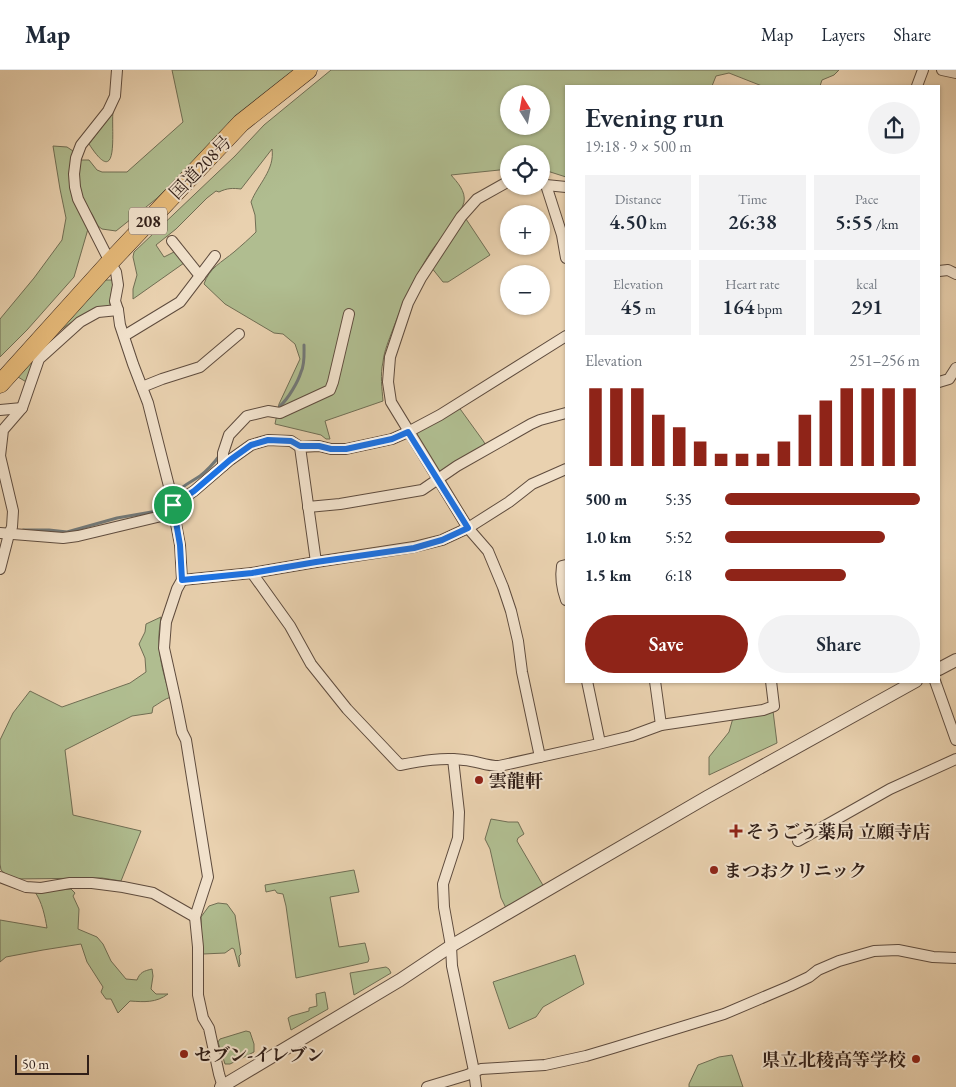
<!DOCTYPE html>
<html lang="en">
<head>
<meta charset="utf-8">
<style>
  :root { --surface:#fff; --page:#f2f2f3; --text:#1f2937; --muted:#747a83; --line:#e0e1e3; --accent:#8f2418 }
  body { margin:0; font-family:"EB Garamond","Noto Serif JP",serif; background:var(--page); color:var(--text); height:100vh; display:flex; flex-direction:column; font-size:19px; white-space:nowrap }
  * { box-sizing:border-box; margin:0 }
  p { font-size:16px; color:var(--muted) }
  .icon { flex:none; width:28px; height:28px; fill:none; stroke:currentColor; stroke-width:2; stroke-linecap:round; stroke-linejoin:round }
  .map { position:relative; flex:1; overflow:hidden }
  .panel { position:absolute; left:565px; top:15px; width:375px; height:598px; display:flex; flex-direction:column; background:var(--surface); border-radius:0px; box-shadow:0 1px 4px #0004 }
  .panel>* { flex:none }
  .needle { width:32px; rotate:349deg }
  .fabs { position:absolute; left:500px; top:15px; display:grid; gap:10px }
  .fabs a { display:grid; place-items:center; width:50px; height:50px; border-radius:50%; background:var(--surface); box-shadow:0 1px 4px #0004; font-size:25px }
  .scale { position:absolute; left:15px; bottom:12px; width:74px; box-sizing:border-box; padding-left:5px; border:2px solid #311f18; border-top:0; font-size:14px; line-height:18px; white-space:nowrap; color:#311f18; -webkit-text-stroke:4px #f1e1cb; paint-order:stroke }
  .pin { position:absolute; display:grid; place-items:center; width:42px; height:42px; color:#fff; margin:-21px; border:2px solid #fff; border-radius:50%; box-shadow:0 1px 5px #0007 }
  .round { display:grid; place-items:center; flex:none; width:52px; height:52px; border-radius:26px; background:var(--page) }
  .summary { display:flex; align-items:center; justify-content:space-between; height:85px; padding:0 20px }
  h1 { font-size:28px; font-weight:600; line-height:38px }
  .metrics { display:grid; grid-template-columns:repeat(3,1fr); gap:8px; height:85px; padding:5px 20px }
  .metrics div { display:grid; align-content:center; border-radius:0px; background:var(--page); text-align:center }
  .metrics b { font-size:21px; font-weight:600 }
  .metrics small { font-size:14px; font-weight:400 }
  .metrics p { font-size:14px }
  .chart { height:140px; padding:10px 20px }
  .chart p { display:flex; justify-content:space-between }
  .chart svg { width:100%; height:90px; margin-top:5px; stroke:var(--accent); stroke-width:6 }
  .button { display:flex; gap:10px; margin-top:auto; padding:10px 20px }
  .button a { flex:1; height:58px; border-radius:30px; background:var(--accent); color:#fff; font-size:20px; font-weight:600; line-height:58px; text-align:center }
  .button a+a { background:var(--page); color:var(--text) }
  ul { padding:0 20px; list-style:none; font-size:16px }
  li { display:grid; grid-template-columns:80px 60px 1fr; align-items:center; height:38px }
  li i { height:12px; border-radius:6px; background:var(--accent) }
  header { display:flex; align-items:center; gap:30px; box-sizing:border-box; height:70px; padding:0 25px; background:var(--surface); border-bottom:1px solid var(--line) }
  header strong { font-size:24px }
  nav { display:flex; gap:28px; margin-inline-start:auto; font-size:18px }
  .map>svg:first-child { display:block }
  .green { fill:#b0bd90; stroke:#706e54; fill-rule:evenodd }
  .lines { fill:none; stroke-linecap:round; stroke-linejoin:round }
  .stream { stroke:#727877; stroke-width:3 }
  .minor-casing { stroke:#5f4c3e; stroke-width:12 }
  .tertiary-casing { stroke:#5f4c3e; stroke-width:14 }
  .trunk-casing { stroke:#311f18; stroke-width:19 }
  .minor { stroke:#f1e1cb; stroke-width:10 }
  .tertiary { stroke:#f1e1cb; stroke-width:12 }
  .trunk { stroke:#e4b878; stroke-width:18 }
  .route-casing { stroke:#fff; stroke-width:10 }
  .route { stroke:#1a73e8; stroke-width:6 }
  .poi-dot { fill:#8f2418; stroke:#f1e1cb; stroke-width:2 }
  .labels { text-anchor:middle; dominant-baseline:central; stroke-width:4; stroke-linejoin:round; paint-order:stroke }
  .shield { fill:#f1e1cb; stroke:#6b594e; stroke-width:1 }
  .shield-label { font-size:16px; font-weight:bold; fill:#311f18 }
  .street-label { font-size:18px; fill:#311f18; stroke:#f1e1cb }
  .poi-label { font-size:18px; font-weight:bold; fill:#311f18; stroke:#f1e1cb; text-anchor:start }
</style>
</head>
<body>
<header>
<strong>Map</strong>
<nav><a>Map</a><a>Layers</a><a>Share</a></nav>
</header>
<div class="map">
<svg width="956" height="1017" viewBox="0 0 956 1017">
  <rect width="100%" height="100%" fill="#e9d1af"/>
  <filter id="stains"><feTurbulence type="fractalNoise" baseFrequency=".004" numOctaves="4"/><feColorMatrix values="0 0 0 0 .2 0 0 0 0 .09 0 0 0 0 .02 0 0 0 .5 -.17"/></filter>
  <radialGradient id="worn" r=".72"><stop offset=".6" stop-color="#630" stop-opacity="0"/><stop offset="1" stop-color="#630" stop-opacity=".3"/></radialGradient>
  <g class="green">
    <path d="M172,0H301L199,87L156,129L116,161L102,159L98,156L92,144L83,132L78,113L79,97L81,90H89L97,100L102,102H127L183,52Z"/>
    <path d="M331,0H839L834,5L822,10L820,16H762L729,3L716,6L712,16H566V107L541,99V84H509V99L451,105C457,112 466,121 464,132C460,148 442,166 432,180C416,204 403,232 393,259C389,270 384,281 383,292C380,305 382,318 383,331L325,351L330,369H326L321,365L275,354L279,334L300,289L295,274L283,264L274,263L225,234L204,214C209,198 222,192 234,182C242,175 249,169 256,162L255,145L251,132C258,114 275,100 272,79L241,119C233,118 227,118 219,122L216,121L207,128L176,159L156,175L164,187L178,180L184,193L133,229V219L137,205L133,187L134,182L235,86L264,55ZM509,24H541V56H509Z"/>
    <path d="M113,42C111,59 120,122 89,74Z"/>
    <path d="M53,76L67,77L73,81L72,124L81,145L88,159L74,207L27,260L0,287V249L34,208L62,170L66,148L60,119Z"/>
    <path d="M464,146L490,185L448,212H443L431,197Z"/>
    <path d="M105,210H112L113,213L110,233L111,242L109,243V245C83,241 66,254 49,271C45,276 39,280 36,286C31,294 29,304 28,313L18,307L15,302L17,297L95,215L98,212Z"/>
    <path d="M458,336L484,372L485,375L441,402L438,400L413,363Z"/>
    <path d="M161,547C160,556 158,566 159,575C160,592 165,611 171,627C164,629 160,633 153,637L152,643L132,646L65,680L73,745L141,761L121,811L102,808L11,809L1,800L0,794V670L13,643L30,621L62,637L130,613L146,602L145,588L139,574L145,562L146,554Z"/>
    <path d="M773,641L777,673L709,705V687L729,662L733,648Z"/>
    <path d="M491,749L508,752H518L524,764L518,768L517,771L544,817L507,840L501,828L490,779L485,769Z"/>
    <path d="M354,800L359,822L330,827L339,877L365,873L369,889L368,892L296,908L286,836L283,824L277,823L275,820L266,822L265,815Z"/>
    <path d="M71,819L75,823L73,826L79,839L78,859L97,867L103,874L111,891L126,909L137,910C140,902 144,901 152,899L153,906L151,919L156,924H168C156,933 144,932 130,931L118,943L111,929H106L101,922L103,917L87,892L81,874L43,880L6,887L0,892V850L47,858C45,846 42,832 35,822Z"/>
    <path d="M218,833L227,834L235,845L241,884L239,886L240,896L239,897L234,879L232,878L225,883L203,884L202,881L201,847L209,836Z"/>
    <path d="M575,885L584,914L543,937L536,947L509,959L493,912Z"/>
    <path d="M386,897L389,899L391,903L354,925L350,903Z"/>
    <path d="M325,922L328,939L291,960L288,948L291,946L309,941V938L317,936L316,924Z"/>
    <path d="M246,961L250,962L254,974V982L230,994H225L218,972L220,969Z"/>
    <path d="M732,985L743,1017H689V1014L698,995L719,987Z"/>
  </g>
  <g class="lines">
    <g class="stream">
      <path d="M280,336C288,329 298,312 301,302C305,294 304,284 304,275"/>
      <path d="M174,425C181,416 191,412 200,406C208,400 214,393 220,385"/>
      <path d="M23,460H49L67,462L117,448L163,440L169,432"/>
    </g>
    <defs>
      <g id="minor">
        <path d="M117,0L115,26L108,41L81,75L76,88L74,104L75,117L78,129L110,192L116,202L118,215L115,231L118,240L120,255L133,294L148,333L173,432L174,443L180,475L182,510L177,519L166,552L164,578L176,632L182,662L186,670L208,807L195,847L198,877V925L203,948L209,958L219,1004L223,1017"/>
        <path d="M942,0L956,3"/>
        <path d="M917,16L923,0"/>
        <path d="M509,111L477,129L461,147L421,208L408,233L390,287L388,312L391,332L468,458L488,481L503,517L511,541L518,571L522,602L540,687"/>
        <path d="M542,113L546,115L566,117"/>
        <path d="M546,115L562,165L566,188"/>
        <path d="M172,171L200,206"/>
        <path d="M939,201L948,200L956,204"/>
        <path d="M124,266L180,232L215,186"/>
        <path d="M939,312L949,309L956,298"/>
        <path d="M142,317L162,309L200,297L239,264"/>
        <path d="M0,340L22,338"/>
        <path d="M300,377L316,492"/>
        <path d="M223,396V383L229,365L247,346L268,341L280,343L330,320L333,312L349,244"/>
        <path d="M173,435L194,421L230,390L251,375L268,370L291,371L300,377L319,376L331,379H346L392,369L408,362L440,345L566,266"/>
        <path d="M308,437L340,434L422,420L457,396L531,354L540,350L566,343"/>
        <path d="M0,463L63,468L78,466L174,443"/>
        <path d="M566,495L562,496C560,509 562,519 566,530"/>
        <path d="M0,499L9,464L12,457L13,441L0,386L3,360L22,338L39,289L80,252L98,242L118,240"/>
        <path d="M252,503L290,556L311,594L347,639L400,695C421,691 443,687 464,690C477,691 486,696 499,696L594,675L631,666L661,655L763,640L774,636L771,611"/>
        <path d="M182,510L252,503L316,492L414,477L442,470L468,458L509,432L532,414L566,399"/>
        <path d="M587,611L600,673"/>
        <path d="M655,611L661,655"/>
        <path d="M935,611L956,670"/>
        <path d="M453,689L459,742L458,768L443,814L444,837L451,876L452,896L474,1001L476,1017"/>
        <path d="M798,771L890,719L956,689"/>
        <path d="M0,807L26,817L41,818L70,813H92L123,817L153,823L195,847"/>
        <path d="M427,1017L467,1005L481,999L545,995L586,986L613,978L724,944L790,916L809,907L818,900L839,891L874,881L898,880L933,887L956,888"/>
      </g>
      <g id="tertiary">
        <path d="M939,599L956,590"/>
        <path d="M221,1017L400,910L451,876L707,727L916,611"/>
      </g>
      <path id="trunk" d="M0,314L110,192L241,53L308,0"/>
    </defs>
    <use href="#minor" class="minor-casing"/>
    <use href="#tertiary" class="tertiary-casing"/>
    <use href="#trunk" class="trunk-casing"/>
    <use href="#minor" class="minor"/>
    <use href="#tertiary" class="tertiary"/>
    <use href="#trunk" class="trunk"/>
  </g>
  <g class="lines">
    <defs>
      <path id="route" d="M408,362L468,458L442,470L414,478L316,492L252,503L182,510L180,475L173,435L194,421L230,390L251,375L268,370L291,371L300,376H319L331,379H346L392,369Z"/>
    </defs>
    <use href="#route" class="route-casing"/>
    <use href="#route" class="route"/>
  </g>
  <g class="poi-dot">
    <circle cx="479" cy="710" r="5"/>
    <path d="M733.5 753.5h5v5h5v5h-5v5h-5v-5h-5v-5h5z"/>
    <circle cx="714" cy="800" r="5"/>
    <circle cx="184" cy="984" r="5"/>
    <circle cx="916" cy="989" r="5"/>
  </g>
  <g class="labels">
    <rect class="shield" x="129" y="137.5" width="38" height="27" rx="4"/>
    <g class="shield-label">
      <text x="148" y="151">208</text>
    </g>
    <g class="street-label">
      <text transform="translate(200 97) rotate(-46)">国道208号</text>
    </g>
    <g class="poi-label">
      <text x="489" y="710">雲龍軒</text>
      <text x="746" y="761">そうごう薬局 立願寺店</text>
      <text x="724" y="800">まつおクリニック</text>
      <text x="194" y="984">セブン-イレブン</text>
      <text x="906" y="989" text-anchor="end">県立北稜高等学校</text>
    </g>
  </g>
  <rect width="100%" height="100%" filter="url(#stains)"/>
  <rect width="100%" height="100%" fill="url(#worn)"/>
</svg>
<div class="fabs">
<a><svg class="needle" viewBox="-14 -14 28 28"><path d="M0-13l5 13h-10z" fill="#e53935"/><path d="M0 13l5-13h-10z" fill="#747a83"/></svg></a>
<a><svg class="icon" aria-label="locate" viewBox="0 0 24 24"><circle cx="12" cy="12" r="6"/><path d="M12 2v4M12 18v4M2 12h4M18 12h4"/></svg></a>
<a>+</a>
<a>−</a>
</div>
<div class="scale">50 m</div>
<div class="pin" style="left:173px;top:435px;background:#1e9e55"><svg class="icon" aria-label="arrive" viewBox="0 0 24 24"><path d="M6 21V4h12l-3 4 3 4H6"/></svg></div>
<section class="panel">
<div class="summary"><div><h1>Evening run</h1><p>19:18 · 9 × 500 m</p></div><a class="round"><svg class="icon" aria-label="share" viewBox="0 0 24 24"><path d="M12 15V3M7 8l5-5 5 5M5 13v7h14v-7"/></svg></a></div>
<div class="metrics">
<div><p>Distance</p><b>4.50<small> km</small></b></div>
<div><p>Time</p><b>26:38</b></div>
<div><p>Pace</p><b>5:55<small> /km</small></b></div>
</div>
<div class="metrics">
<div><p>Elevation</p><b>45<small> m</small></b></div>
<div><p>Heart rate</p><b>164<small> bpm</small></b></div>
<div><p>kcal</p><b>291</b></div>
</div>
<div class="chart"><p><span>Elevation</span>251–256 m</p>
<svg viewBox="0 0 160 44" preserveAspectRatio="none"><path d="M5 44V6M15 44V6M25 44V6M35 44V19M45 44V25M55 44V32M65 44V38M75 44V38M85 44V38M95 44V32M105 44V19M115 44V12M125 44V6M135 44V6M145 44V6M155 44V6"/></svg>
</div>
<ul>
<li><b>500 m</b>5:35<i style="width:100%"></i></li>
<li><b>1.0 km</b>5:52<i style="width:82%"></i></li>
<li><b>1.5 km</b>6:18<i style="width:62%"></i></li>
</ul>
<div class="button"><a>Save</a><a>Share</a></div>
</section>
</div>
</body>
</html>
